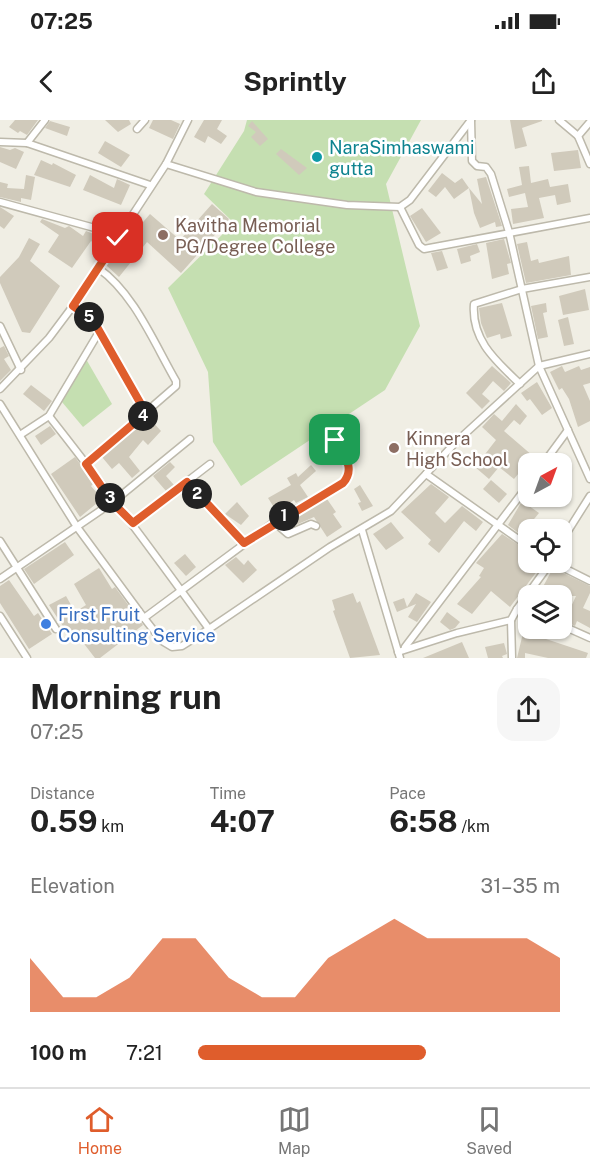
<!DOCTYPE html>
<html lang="en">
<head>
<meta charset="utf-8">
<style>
  :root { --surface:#fff; --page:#f6f6f6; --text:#222; --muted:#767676; --line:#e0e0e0; --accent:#df5d2c }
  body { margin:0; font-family:"Public Sans",sans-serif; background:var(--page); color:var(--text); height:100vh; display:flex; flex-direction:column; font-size:22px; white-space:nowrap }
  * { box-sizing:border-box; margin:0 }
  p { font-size:20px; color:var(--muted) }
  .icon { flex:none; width:33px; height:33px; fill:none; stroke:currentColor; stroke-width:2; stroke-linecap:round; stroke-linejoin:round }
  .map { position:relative; height:538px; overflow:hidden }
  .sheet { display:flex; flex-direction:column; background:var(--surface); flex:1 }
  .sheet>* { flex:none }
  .needle { width:39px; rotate:41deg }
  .tools { position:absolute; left:518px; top:333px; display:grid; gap:12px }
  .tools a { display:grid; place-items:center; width:54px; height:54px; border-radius:12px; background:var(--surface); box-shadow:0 2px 4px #0004; font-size:30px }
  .pin { position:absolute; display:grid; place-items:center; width:51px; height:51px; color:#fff; margin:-26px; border-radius:12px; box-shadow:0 3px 9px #0006 }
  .km { position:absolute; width:30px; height:30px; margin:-15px; border-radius:50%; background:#222; color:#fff; font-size:16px; line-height:30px; text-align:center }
  .round { display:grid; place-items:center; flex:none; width:63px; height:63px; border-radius:18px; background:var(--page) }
  .head { display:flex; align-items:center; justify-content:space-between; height:102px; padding:0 30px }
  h1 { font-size:33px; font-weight:700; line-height:45px }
  .metrics { display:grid; grid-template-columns:repeat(3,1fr); gap:9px; height:102px; padding:6px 30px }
  .metrics div { display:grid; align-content:center }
  .metrics b { font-size:30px; font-weight:700 }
  .metrics small { font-size:16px; font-weight:400 }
  .metrics p { font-size:16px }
  .chart { height:168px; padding:12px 30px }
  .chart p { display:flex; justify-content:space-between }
  .chart svg { width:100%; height:108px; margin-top:6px; fill:var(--accent); opacity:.7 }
  ul { padding:0 30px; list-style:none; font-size:20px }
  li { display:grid; grid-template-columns:96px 72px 1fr; align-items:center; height:45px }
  li i { height:15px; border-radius:8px; background:var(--accent) }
  .status { display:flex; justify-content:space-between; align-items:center; height:42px; padding:0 30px; background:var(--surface); direction:ltr }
  .status svg { height:16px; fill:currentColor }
  header { display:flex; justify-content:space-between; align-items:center; height:78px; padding:0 30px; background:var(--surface); font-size:27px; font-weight:700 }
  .dock { display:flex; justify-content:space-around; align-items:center; height:84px; border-top:2px solid var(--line); background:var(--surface); font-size:16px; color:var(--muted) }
  .dock a { display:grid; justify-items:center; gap:3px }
  .dock .selected { color:var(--accent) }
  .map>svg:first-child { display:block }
  .green { fill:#c5dfb1 }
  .building { fill:#d0cabb }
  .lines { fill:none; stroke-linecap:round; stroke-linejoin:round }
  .street-casing { stroke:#bdb9ab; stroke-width:9 }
  .street { stroke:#fff; stroke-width:6 }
  .route-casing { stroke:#fff; stroke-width:12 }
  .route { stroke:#df5d2c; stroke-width:8 }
  .culture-dot { fill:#0f9aa8; stroke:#fff; stroke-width:2 }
  .education-dot { fill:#8d6e63; stroke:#fff; stroke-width:2 }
  .shop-dot { fill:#3f7fe0; stroke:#fff; stroke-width:2 }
  .labels { text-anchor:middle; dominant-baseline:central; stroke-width:5; stroke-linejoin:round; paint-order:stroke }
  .culture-label { font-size:18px; fill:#0d838f; stroke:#fff; text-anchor:start }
  .education-label { font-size:18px; fill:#785e54; stroke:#fff; text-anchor:start }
  .shop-label { font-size:18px; fill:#366cbe; stroke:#fff; text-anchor:start }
</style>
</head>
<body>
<div class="status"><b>07:25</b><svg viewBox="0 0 49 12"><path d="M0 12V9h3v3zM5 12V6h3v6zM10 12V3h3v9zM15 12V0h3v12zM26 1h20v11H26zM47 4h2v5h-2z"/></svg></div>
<header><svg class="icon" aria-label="back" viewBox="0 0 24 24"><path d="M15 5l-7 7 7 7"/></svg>Sprintly<svg class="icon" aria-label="share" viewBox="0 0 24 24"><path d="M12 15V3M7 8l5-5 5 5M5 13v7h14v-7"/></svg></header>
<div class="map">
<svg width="590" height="538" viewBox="0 0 590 538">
  <rect width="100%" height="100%" fill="#f0eee4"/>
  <g class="green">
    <path d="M247,0H421L386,64L420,206L385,270L241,366L213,322L208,252L168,168L234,103L204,74L244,11Z"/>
    <path d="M86,239L112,284L83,307L62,282Z"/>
  </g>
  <g class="building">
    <path d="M15,0H38L27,15L20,11L18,13L9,7Z"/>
    <path d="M105,0H129L131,4L118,12Z"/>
    <path d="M153,0H171L180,4L173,19L149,8Z"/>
    <path d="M204,0H222L217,9L227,16L221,24L208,16L205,23L194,17Z"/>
    <path d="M510,0H542V1L522,8L527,26L515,29Z"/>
    <path d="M50,1L70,7L67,16L45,8Z"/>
    <path d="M252,1L268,19L260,26L251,17L256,12L248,6Z"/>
    <path d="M105,21L130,35L121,47L98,33Z"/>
    <path d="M0,27L10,30L15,28L24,32L16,49L0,42Z"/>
    <path d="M281,29L307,48L299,55L276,34Z"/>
    <path d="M578,30L581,48L554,51L551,33Z"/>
    <path d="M41,40L52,45L53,43L76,55L70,67L34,55Z"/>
    <path d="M529,46L531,63L548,59L550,67L568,64L571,82L557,85L555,75L539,78L544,98L513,104L511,89L528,87L525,73L509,77L507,69L522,65L519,47Z"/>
    <path d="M442,53L455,63L462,58L469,68L454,79L445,67L436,77L428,71Z"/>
    <path d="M26,55L35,57L31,80L21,78V82L0,77V62L8,64L7,68L24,69Z"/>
    <path d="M90,55L114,68L117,59L130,65L121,85L83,70Z"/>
    <path d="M486,57L502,106L496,107L495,102L480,108L474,93L469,68L482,84L477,59Z"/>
    <path d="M212,84L229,99L181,153L147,122L119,157L106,145L150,94L180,120Z"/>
    <path d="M0,87L14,96L4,109L0,106Z"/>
    <path d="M422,88L441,113L426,122L410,96Z"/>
    <path d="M42,99L65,108L69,106L83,116L86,111L109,120L102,129L91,121L72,148L48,132L59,115L40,102Z"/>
    <path d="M29,118L40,124L30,141L60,166L30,213L22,212L0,163V157L19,137Z"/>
    <path d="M504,119L511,143L507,144L509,154L492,159L486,123Z"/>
    <path d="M527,122L531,141L538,139L539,143L569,136L571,155L526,163L517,124Z"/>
    <path d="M477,124L480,132L470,136L471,141L461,144L457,129Z"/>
    <path d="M442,131L448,148L437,151L431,133Z"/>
    <path d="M585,169L589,190L563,195L559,176Z"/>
    <path d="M502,183L512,216L501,219L500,214L487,218L481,203L479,188Z"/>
    <path d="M546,183L547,192L543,193L548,217L538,219L531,186Z"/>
    <path d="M568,197L574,224L564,226L558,200Z"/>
    <path d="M4,226L9,236L4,239L11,250L0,261V228Z"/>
    <path d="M492,246L511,263L504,271L493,261L482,274L490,281L482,289L466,273Z"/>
    <path d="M562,246L565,252L579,246L581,250L590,247V263L583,265L590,281V301L578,307L569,279L562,268L559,270L550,252Z"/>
    <path d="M537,262L552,288L542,295L530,279L527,281L521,273Z"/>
    <path d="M31,265L52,281L44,291L23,274Z"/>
    <path d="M516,284L527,296L520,305L514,300L504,311L533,336L514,359L499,347L489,359L475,347L496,320L482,307L494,294L502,301Z"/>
    <path d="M149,298L161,311L148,325L143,320L129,337L140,351L132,358L119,343L112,349L102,337Z"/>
    <path d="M50,306L56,314L41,325L35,316Z"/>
    <path d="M75,337L94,363L91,366L102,379L80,397L51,354Z"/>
    <path d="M170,342L175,347L166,356L174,365L166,371L153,356Z"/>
    <path d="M311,345L316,351L300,365L308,377L296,383L294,380L277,392L268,378L291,365L287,358L296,353L298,357Z"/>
    <path d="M491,360L507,374L499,383L483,369Z"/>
    <path d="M431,364L449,377L435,393L445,403L462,386L483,402L476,411L464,401L439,433L428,424L431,420L401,392Z"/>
    <path d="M360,365L373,386L362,391L358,383L361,382L354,369Z"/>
    <path d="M327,379L336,392L333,394L342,407L327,417L314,397L289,408L283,403Z"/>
    <path d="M522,381L539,393L521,415L508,405Z"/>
    <path d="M237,382L249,396L241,405L225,394Z"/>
    <path d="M391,402L404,418L386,430L373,414Z"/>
    <path d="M502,414L528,431V442H544L510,487L491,471L472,494L457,484L481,457L479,456L484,448L476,443Z"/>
    <path d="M65,422L74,435L34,464L24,449Z"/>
    <path d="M185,434L196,447L186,456L174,443Z"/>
    <path d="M236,437L244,445L248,440L257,450L243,463L225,445Z"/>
    <path d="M99,448L112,469L115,467L143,505L100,538H95L78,516L72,520L49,485L66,476L75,492L86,485L74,464Z"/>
    <path d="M553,448L590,466V473L583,488L590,491V508L577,501L575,506L561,499V488L569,491L576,476H538Z"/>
    <path d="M9,460L34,496L38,493L52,514L29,529L0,483V466Z"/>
    <path d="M353,473L357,483L360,481L380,535L350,538L333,491L335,490L332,480Z"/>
    <path d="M416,473L431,482L417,502L408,497L416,484L397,492L393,482L404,478L407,487Z"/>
    <path d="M447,492L460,502L455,508L450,510L440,502Z"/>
    <path d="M524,497L528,498V508H542L540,517L588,533L586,538H548L525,533V538H517L523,513L520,512Z"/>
    <path d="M462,522L469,538H423Z"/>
    <path d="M504,523L507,534L502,536L503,538H488L485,527Z"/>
  </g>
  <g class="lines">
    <defs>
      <g id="street">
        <path d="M471,0L472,41L477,46L486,47L491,54L509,112L539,246L590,359"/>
        <path d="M559,0L578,16"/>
        <path d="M590,2L578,16L590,44"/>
        <path d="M137,9L145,0"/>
        <path d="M0,22L27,23L150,65"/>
        <path d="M27,23L45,0"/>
        <path d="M166,44L256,72L347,85L400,87L410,80L471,0"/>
        <path d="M0,82L102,110L118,118"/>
        <path d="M400,87L419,125L424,129L590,98"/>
        <path d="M73,186L93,200L146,293"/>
        <path d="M0,206L21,250"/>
        <path d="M520,264C496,241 471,220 474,184L522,169L590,157"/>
        <path d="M0,269L49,218L73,186L166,44L188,0"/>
        <path d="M0,284L77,407L144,498L162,521L172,527L182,526L209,509L330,427L391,391L456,322L539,246L590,234"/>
        <path d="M49,296C104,366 157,437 209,509"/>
        <path d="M20,315L49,296L99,212"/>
        <path d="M86,344L176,266V261C154,223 134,173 98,148"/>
        <path d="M543,344L568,310"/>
        <path d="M426,354L528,426"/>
        <path d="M187,362L244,423"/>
        <path d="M274,402L288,414L311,404L316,406"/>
        <path d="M133,403L210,344"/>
        <path d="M362,410L400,538"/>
        <path d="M0,421L56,509"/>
        <path d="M561,422L590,376"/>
        <path d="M552,442L590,461"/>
        <path d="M0,459L113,382L190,319"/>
        <path d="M517,489L551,442"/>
        <path d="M0,496L27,538"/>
        <path d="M144,498L274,402L343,363C356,348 344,336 335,320"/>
        <path d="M511,500L512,538"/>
        <path d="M561,505L590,518"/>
        <path d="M405,527L528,365"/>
        <path d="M398,532L457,513L511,500L517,489L528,493"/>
      </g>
    </defs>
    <use href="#street" class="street-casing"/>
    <use href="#street" class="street"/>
  </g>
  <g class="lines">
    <defs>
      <path id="route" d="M118,118L73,186L93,200L146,293L86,344L112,382L133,403L187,362L244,423L343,363C356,348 344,336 335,320"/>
    </defs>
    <use href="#route" class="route-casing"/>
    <use href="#route" class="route"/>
  </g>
  <circle class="culture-dot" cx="317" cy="37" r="6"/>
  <g class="education-dot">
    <circle cx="163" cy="115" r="6"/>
    <circle cx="394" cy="328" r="6"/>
  </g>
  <circle class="shop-dot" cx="46" cy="504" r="6"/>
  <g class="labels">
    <g class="culture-label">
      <text x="329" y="27">NaraSimhaswami<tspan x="329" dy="21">gutta</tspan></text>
    </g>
    <g class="education-label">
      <text x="175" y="105">Kavitha Memorial<tspan x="175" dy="21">PG/Degree College</tspan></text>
      <text x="406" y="318">Kinnera<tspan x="406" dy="21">High School</tspan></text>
    </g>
    <g class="shop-label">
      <text x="58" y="494">First Fruit<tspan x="58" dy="21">Consulting Service</tspan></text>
    </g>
  </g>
</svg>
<div class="tools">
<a><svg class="needle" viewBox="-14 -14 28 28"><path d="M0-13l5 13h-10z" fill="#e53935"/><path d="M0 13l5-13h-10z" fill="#767676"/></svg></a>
<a><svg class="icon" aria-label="locate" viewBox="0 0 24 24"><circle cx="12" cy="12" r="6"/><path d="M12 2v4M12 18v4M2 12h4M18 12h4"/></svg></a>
<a><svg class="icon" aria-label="layers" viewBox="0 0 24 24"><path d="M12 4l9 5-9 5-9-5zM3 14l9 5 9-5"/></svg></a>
</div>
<div class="pin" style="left:335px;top:320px;background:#1e9e55"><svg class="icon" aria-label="arrive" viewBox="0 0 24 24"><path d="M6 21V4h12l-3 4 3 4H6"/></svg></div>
<div class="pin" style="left:118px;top:118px;background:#d93025"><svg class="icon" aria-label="check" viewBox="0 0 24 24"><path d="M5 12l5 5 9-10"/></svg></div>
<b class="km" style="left:284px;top:396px">1</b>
<b class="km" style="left:197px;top:374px">2</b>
<b class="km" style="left:110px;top:378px">3</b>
<b class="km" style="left:143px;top:296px">4</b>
<b class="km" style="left:89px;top:197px">5</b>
</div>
<section class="sheet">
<div class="head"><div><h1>Morning run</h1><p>07:25</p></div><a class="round"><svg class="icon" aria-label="share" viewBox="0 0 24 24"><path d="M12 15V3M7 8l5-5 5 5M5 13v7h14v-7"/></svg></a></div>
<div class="metrics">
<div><p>Distance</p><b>0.59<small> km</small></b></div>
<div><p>Time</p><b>4:07</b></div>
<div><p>Pace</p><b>6:58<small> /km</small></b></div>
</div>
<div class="chart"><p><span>Elevation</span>31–35 m</p>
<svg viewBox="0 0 160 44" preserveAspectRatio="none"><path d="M0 44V22L10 38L20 38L30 30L40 14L50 14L60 30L70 38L80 38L90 22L100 14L110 6L120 14L130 14L140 14L150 14L160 22V44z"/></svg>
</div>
<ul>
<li><b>100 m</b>7:21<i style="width:63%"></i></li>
</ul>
</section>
<nav class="dock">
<a class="selected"><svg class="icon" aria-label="home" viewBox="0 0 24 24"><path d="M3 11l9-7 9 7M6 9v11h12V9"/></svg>Home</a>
<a><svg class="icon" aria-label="map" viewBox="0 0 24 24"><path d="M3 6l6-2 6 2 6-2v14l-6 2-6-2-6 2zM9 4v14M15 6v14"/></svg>Map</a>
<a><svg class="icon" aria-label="saved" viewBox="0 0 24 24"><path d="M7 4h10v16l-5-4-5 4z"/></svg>Saved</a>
</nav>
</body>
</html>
